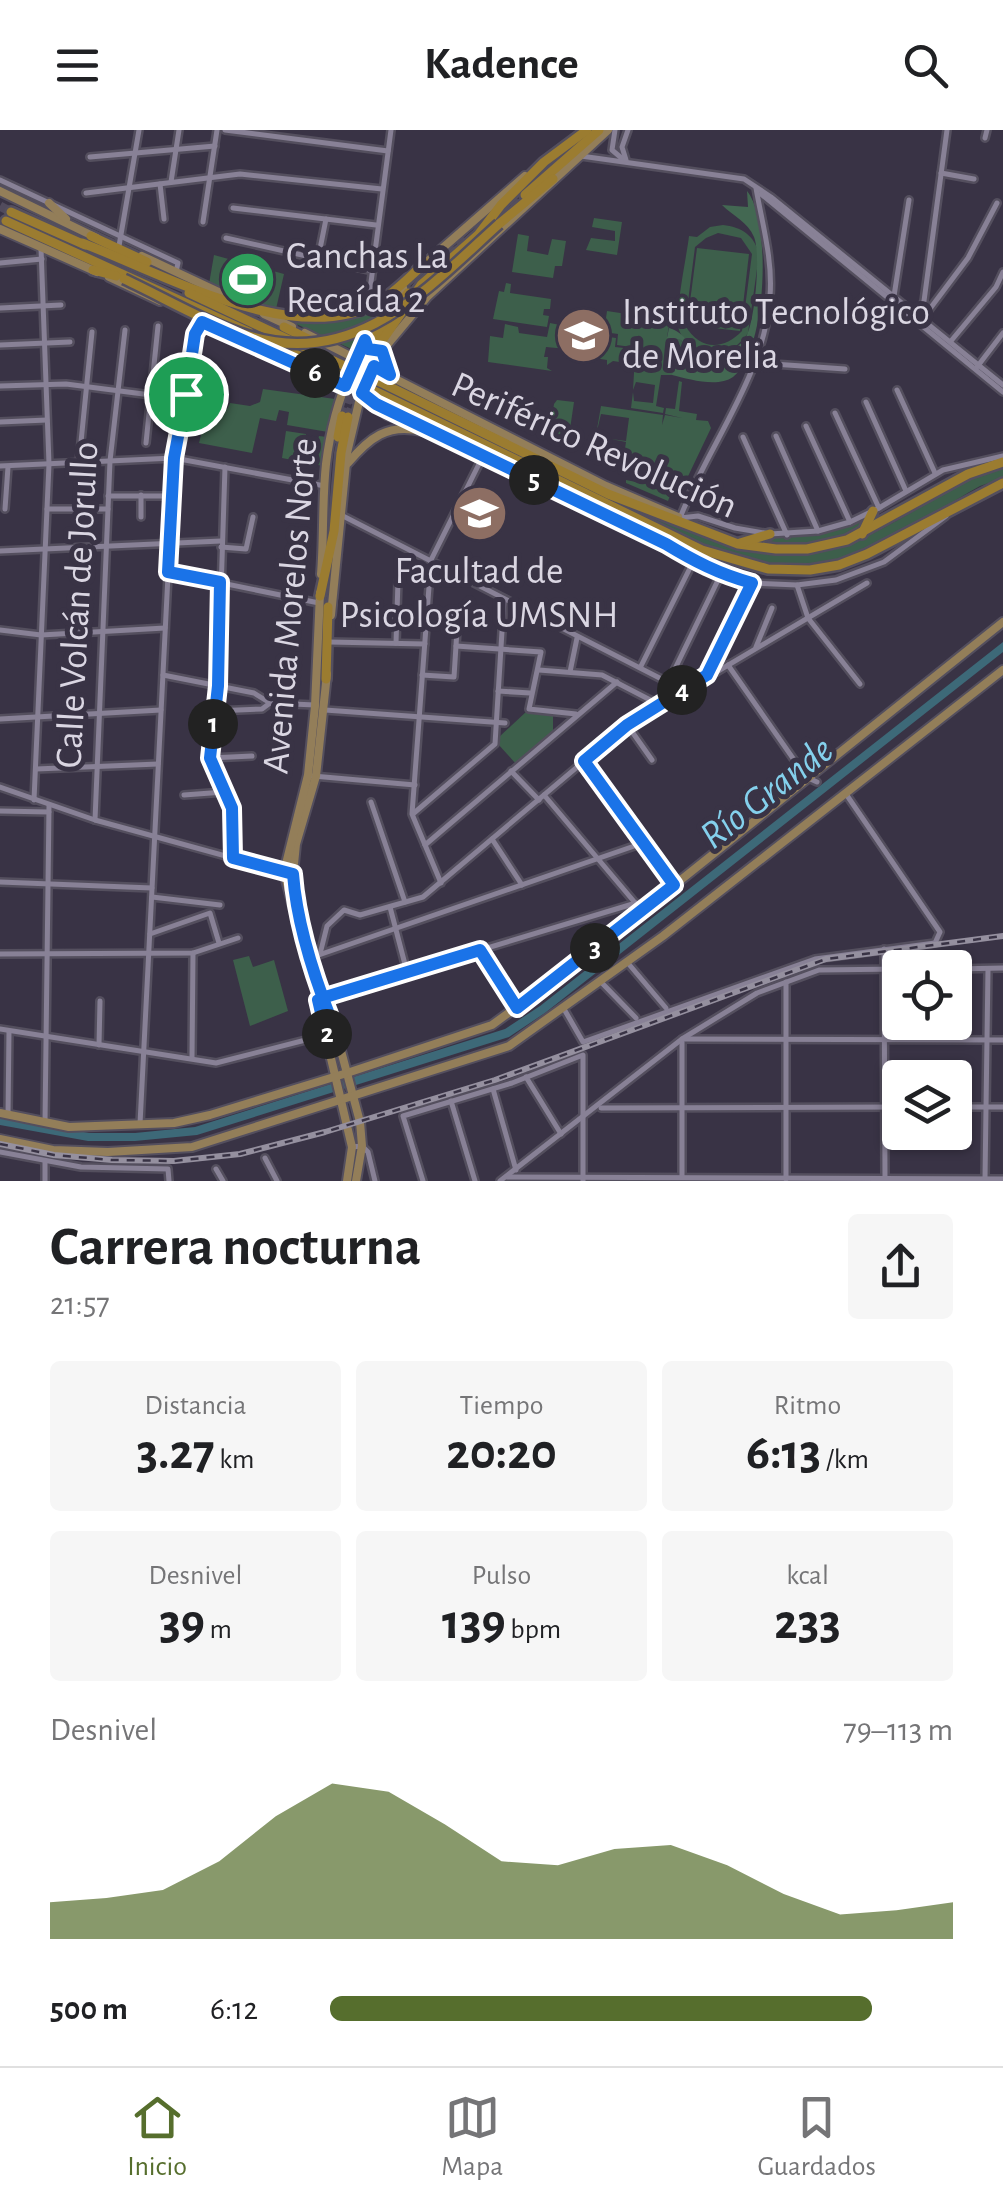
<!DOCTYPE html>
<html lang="es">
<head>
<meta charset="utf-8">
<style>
  :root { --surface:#fff; --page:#f6f6f6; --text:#202124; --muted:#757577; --line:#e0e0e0; --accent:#566e2d }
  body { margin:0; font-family:"Alegreya Sans",sans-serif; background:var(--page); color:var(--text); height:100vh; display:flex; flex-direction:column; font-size:38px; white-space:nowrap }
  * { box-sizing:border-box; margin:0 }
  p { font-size:32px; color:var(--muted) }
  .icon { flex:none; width:55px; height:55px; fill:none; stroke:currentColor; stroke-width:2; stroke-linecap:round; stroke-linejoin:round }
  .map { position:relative; height:1051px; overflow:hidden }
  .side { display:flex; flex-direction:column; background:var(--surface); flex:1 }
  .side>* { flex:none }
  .buttons { position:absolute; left:882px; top:820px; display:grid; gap:20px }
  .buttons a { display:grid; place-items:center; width:90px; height:90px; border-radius:10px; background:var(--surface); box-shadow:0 2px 8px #0004; font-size:50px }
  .pin { position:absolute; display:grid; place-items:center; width:85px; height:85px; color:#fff; margin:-42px; border:5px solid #fff; border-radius:50%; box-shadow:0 2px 10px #0007 }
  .km { position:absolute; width:50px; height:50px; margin:-25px; border-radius:50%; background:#222; color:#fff; font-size:28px; line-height:50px; text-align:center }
  .round { display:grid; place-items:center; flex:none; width:105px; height:105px; border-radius:10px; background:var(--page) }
  .headline { display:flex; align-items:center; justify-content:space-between; height:170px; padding:0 50px }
  h1 { font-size:55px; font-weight:700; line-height:75px }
  .figures { display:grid; grid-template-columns:repeat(3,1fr); gap:15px; height:170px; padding:10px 50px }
  .figures div { display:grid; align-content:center; border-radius:10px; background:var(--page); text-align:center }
  .figures b { font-size:50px; font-weight:700 }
  .figures small { font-size:28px; font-weight:400 }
  .figures p { font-size:28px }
  .chart { height:280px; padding:20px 50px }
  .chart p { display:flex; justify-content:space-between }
  .chart svg { width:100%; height:180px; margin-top:10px; fill:var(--accent); opacity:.7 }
  ul { padding:0 50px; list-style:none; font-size:32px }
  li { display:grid; grid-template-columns:160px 120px 1fr; align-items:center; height:75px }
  li i { height:25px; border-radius:12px; background:var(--accent) }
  header { display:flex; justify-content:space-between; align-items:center; height:130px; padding:0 50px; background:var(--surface); font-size:45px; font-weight:700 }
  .menu { display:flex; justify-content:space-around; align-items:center; height:140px; border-top:2px solid var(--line); background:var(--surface); font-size:28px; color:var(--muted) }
  .menu a { display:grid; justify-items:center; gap:5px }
  .menu .on { color:var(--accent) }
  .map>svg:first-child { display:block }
  .green { fill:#3d5f4b; fill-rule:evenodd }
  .forest { fill:#436852 }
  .water { fill:#3d6978 }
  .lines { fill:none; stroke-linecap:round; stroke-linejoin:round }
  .highway-tunnel { stroke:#514b5d; stroke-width:9; stroke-dasharray:9 4.5; stroke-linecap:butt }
  .minor-casing { stroke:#544f5e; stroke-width:10 }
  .major-casing { stroke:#544f5e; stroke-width:12 }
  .highway-casing { stroke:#544f5e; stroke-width:14 }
  .minor { stroke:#888196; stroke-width:5 }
  .major { stroke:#937e59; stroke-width:8 }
  .highway { stroke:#9b7c30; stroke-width:9 }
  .rail-casing { stroke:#95909f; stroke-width:6 }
  .rail { stroke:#393345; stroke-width:2.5; stroke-dasharray:8; stroke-linecap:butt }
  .highway-bridge-casing { stroke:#544f5e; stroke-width:14; stroke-linecap:butt }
  .highway-bridge { stroke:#9b7c30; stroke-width:9 }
  .route-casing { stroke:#fff; stroke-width:20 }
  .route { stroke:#1a73e8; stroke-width:12 }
  .labels { text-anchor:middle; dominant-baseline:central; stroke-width:10; stroke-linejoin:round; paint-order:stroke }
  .poi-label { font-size:38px; fill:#dad6e2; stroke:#393345; text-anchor:start }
  .street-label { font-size:38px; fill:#dad6e2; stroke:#393345 }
  .water-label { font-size:40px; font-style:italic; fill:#84d0ec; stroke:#393345 }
</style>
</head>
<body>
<header><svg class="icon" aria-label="menu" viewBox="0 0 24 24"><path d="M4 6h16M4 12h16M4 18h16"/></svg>Kadence<svg class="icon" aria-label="search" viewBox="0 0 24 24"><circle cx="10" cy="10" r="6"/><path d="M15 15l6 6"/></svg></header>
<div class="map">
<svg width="1003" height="1051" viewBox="0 0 1003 1051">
  <rect width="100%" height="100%" fill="#393345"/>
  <g class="green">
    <path d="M594,88L622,92L617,125L586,120L591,108L615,111V101L592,97Z"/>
    <path d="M723,95C741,97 755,105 759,125L748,203C739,216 726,226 708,223C696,221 683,212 679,200C674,184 687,125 689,106L697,107L710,97ZM718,103L741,108L752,124L742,201C723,221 699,220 685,195L695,117L706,108Z"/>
    <path d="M518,104L529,106L527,121L548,125L552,109L566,111L562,136H555L553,148L512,142Z"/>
    <path d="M697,118L749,124L740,201L687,195Z"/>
    <path d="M214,125L284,144L276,179L209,154Z"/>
    <path d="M506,153L511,154L510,163L551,169L550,179H544L543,185L549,186L547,197L493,189L499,161L504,162Z"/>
    <path d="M607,181L660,189L662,182L671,184L667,207L681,210L688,222L674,217L672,245H661L656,276L664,278L663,283L631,278L633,262L634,271L653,273L655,255L636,252L633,260L635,226L644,227V233L651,234L653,220L617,215L618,204L604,202Z"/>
    <path d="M380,182L356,221L294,193L336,191Z"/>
    <path d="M550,193L570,197L567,219L546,217L544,227H548L547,238L552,241L488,232L490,206L503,208L505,194L518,197L519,203L547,207Z"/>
    <path d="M582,195H586V204L616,208L615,217L624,218V224L633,226L632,234L613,231L607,235V230L568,224L572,197L581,198Z"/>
    <path d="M679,251L682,252L679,281L697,284L696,290L708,291L711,298L681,361L671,363L668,371L626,353V350L641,353L643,340L668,342L628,331L624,325L626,312L611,309L626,311L629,288L601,284L596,305L601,276L663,285L662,295L665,285L682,288L665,284L666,278L675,279Z"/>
    <path d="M378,254C466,300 555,346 647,384C682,398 718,415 755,421C777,425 802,426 824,421C889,406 940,357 1003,336V348L980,356C930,384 868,429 811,436C780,439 749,431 719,424L376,257Z"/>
    <path d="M263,259L335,269L328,302L287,295L289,282L279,280L276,291L260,288L252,323L199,313L209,273L227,279L230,273L250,276L260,272Z"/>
    <path d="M557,270L574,272L569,306L550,303L554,274Z"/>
    <path d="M286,301L306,304V315L316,316L319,306L327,307L323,336L282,328Z"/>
    <path d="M868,387L859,402C817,414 791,417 748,413C789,402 828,405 868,387Z"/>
    <path d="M527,581L553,583V601L516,634L498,614V608Z"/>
    <path d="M249,826L253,837L274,830L288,881L250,896L233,830Z"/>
  </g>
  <path class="forest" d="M747,61C772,91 767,222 733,247C718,258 688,249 672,245L674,217L688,221L681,210L667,208L669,198C686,202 691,223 713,223C725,223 740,218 746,207C755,191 761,124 754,107C748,92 733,86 722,75L748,77Z"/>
  <path class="water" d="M1003,512V522L545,883L509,907L197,1005L135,1011H88L0,995V987L89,1003H135L195,997L505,899L540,876Z"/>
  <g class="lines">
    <g class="highway-tunnel">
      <path d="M0,76L11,82"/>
      <path d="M490,92L525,65"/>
      <path d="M448,124L466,110"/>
      <path d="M313,212C329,220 349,225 355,243"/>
      <path d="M365,266L376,278L387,284"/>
      <path d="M342,286L354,251"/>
      <path d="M348,287L359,258"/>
      <path d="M328,477L329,435"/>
    </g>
    <defs>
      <g id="minor">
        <path d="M225,0L388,21"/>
        <path d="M615,0L612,20L625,31"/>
        <path d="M985,8L987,0"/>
        <path d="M581,26L744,49L771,67L1003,255"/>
        <path d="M90,27L215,16"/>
        <path d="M626,30L622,17L628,0"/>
        <path d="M941,43L974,49"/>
        <path d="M0,50L178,133L176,142"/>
        <path d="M171,52L179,0"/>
        <path d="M160,54L164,89"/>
        <path d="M756,58C762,93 773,130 770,166C765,246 708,315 680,388L698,386L735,398L770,404L818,401L850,392L879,378L943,340L1003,326"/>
        <path d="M86,63L240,44L382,59"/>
        <path d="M761,64L1003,262"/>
        <path d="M233,78L376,95"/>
        <path d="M203,92L217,0"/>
        <path d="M226,108L369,140"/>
        <path d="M119,116L139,0"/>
        <path d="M318,129L326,89"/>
        <path d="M0,133L42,129"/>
        <path d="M894,166L909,70"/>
        <path d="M368,175L391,0"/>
        <path d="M0,178L61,175"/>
        <path d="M917,187L924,171L947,0"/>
        <path d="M923,188L968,128L997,73"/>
        <path d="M951,211L996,157L1003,142"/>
        <path d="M0,215L70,212"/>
        <path d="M977,237L1003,203"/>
        <path d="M752,238L773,234L845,239"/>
        <path d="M0,256L66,254L151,265L186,264"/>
        <path d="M897,260L935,343"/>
        <path d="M866,272L906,361"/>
        <path d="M835,283L879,378"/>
        <path d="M0,292L47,290"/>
        <path d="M806,296L850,392"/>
        <path d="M776,306L818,401"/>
        <path d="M743,307L787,405"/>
        <path d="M146,313L158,196"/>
        <path d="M79,332L92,202"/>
        <path d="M0,336L174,328L325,356"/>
        <path d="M225,337L218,556L210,628L232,678L233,728"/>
        <path d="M108,366H172"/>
        <path d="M5,379L8,337"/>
        <path d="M47,379H108"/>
        <path d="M343,386L683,560"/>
        <path d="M141,387V365"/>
        <path d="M625,394L721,444L752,453L797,455L836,450L884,432L946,386"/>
        <path d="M221,417L246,419L253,387"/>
        <path d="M0,421L221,411"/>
        <path d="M168,442L319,473"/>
        <path d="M797,455L808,488L860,554"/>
        <path d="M0,500L41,505L165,498"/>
        <path d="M329,512L425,514"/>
        <path d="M396,513L398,451"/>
        <path d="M456,516L541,522L529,579L576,584"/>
        <path d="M756,517L772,478"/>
        <path d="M728,535L806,647L817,652"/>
        <path d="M641,536L693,432"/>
        <path d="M539,540L602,545L658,574"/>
        <path d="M570,542L577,508"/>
        <path d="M163,545L254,563L270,573"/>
        <path d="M422,545L454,547L458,484L427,482"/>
        <path d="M707,545L752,453"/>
        <path d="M669,551L721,444"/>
        <path d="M498,561L530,563"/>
        <path d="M325,580L505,593"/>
        <path d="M214,581L262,579L270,573L315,575"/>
        <path d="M0,589L161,580"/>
        <path d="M628,596L652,630"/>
        <path d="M210,628L252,626"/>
        <path d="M585,632L674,755"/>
        <path d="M36,639L158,634"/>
        <path d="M511,641L539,670"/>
        <path d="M313,646L415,655"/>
        <path d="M0,657L95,690L284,742"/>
        <path d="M184,665L224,662"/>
        <path d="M544,665L642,781"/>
        <path d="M34,670L49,334L41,118"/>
        <path d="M371,672L405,772"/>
        <path d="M0,681L49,682"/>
        <path d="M414,683L495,614L504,469"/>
        <path d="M95,690L110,331L125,200"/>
        <path d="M492,709L522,755"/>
        <path d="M425,715L617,552"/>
        <path d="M0,752L152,758"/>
        <path d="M441,753L412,684L431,430L479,334"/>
        <path d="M152,767L220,775"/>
        <path d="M390,777L407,842"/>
        <path d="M150,804L210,783L219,813"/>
        <path d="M884,819L885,1048"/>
        <path d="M480,820L516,877"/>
        <path d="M0,824L193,823L238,808"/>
        <path d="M320,824L327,796L344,780L360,785L423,767L627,595L867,453"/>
        <path d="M310,828L643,713"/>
        <path d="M627,832L666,878"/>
        <path d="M955,839L1003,838"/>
        <path d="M601,852L636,888"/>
        <path d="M325,867L636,773"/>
        <path d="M564,879L583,912L815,829L935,813L940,802L846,664"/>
        <path d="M0,899L216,933L325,905"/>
        <path d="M682,909V1046"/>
        <path d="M685,909L1003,910"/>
        <path d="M99,915L100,871"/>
        <path d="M192,928L193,823"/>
        <path d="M526,947L561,1004"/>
        <path d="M493,959L516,1040"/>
        <path d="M451,971L475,1051"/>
        <path d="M955,977H1003"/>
        <path d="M601,978L900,977"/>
        <path d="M8,985L9,901"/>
        <path d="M45,993L49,676"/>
        <path d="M140,994L174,328L195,205L202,192"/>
        <path d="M352,1017L362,1016L368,1022L375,1051"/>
        <path d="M0,1022L81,1037L168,1039L169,1051"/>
        <path d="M265,1028L277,1051"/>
        <path d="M216,1039L223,1051"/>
        <path d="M507,1047L1003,1049"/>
        <path d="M985,1048L988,839"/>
        <path d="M786,1049V852"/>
        <path d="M45,1051V1032"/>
        <path d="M423,1051L403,986L512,953L583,925V1051"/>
        <path d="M500,1051L682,909L757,863L819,840L900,839"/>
      </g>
      <g id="major">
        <path d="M0,61L97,108"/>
        <path d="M49,73L66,89"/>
        <path d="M0,99L97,142"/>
        <path d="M142,126L238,171"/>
        <path d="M422,136L525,46"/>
        <path d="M109,147L160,171"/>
        <path d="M264,184L292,197"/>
        <path d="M218,199L362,263L394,283"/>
        <path d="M305,203L606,356L678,387"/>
        <path d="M365,210L368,219L382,221L387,241"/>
        <path d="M443,306L602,383L658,402"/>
        <path d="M348,333C369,308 388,293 421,301"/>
        <path d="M321,444C324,408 322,371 326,334C334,268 360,208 403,158"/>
        <path d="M331,485L347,323L359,272L382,221L428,166L608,0"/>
        <path d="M327,544L316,646L296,714L293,744L311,827L336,902L360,992L362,1016L356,1051"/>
        <path d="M310,842L284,742L308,645L315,576L320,463"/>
        <path d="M316,865L352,1017L347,1051"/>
        <path d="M0,983L69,997L174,993L210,985L347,943L492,895L577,833L1003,492"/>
        <path d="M0,1009L53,1020L108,1022L192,1017L509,916L663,806L1003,540"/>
      </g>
      <g id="highway">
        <path d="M525,65L599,0"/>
        <path d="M11,82L85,115"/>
        <path d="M6,91L249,202"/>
        <path d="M499,94L553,49"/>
        <path d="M91,106L147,132"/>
        <path d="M82,113C162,143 294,219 377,173C395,163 410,146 425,133"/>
        <path d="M93,140L116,146"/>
        <path d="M189,163L336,232"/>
        <path d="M284,197L308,209"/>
        <path d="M374,209L408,163"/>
        <path d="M268,211L329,240"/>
        <path d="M379,215L421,155L478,105L501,75L544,32L587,0"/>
        <path d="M384,254L608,364L738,414L776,419H807L847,410L968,344L1003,332"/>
        <path d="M379,263L702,420L768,439L810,440L839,435L867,424L1003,353"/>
        <path d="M387,284L446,307"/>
        <path d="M338,307L342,286"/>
        <path d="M862,404L873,381"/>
        <path d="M740,413L770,404"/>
        <path d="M320,466L334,401L341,323L348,287"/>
        <path d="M326,549L328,477"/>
      </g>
    </defs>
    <use href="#minor" class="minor-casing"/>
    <use href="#major" class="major-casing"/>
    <use href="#highway" class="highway-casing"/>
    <use href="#minor" class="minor"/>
    <use href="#major" class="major"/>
    <use href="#highway" class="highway"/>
    <defs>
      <path id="rail" d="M0,1014L54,1025L112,1030L174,1031L240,1024L325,1002L495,950L826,829L1003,806"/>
    </defs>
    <use href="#rail" class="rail-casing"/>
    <use href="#rail" class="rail"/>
    <defs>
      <g id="highway-bridge">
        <path d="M124,149C165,168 206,193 249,206C356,239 428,158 499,94"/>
        <path d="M336,232L384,254"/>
        <path d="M329,240L379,263"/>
      </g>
    </defs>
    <use href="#highway-bridge" class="highway-bridge-casing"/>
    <use href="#highway-bridge" class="highway-bridge"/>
  </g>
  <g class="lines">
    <defs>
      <path id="route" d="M186,264L174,328L168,442L220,452L218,556L210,628L232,678L233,728L293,744C297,797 316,853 336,902L326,904L318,870L322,868L480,820L517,878L674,755L584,631L627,595L707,545L752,453C719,444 694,431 666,414L376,274L362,263L374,236L390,245L382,221L368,219L365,210L345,256L202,192L195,204L186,264"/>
    </defs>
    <use href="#route" class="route-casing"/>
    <use href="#route" class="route"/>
  </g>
  <defs>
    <symbol id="stadium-disc" viewBox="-11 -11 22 22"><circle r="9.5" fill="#2e9e5b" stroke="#393345"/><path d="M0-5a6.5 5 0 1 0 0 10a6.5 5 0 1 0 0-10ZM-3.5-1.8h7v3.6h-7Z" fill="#fff"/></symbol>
    <symbol id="university-disc" viewBox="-11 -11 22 22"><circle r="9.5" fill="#8d6e63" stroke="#393345"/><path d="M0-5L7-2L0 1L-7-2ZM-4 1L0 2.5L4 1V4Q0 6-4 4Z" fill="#fff"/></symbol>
  </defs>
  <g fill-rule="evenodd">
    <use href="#stadium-disc" x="216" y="118" width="63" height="63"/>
    <use href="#university-disc" x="552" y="174" width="63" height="63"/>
    <use href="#university-disc" x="448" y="352" width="63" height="63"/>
  </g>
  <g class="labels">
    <g class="poi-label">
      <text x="286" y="127">Canchas La<tspan x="286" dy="44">Recaída 2</tspan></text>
      <text x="622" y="183">Instituto Tecnológico<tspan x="622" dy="44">de Morelia</tspan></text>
      <text x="479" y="442" text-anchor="middle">Facultad de<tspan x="479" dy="44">Psicología UMSNH</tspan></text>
    </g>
    <g class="street-label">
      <text transform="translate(594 316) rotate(24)">Periférico Revolución</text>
      <text transform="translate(78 475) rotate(-87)">Calle Volcán de Jorullo</text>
      <text transform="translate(291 476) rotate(-85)">Avenida Morelos Norte</text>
    </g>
    <g class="water-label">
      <text transform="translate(767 663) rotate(-38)">Río Grande</text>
    </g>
  </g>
</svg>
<div class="buttons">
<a><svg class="icon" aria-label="locate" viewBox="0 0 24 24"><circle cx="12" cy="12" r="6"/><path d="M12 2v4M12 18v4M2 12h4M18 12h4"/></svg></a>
<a><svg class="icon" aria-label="layers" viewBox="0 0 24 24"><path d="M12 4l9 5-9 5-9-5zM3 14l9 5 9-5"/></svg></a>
</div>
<div class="pin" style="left:186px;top:264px;background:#1e9e55"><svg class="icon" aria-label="arrive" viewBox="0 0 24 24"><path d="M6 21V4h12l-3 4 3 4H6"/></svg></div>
<b class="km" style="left:213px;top:594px">1</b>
<b class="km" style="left:327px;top:904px">2</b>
<b class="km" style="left:595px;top:818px">3</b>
<b class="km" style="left:682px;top:560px">4</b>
<b class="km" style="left:534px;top:350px">5</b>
<b class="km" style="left:315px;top:243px">6</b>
</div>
<section class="side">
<div class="headline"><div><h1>Carrera nocturna</h1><p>21:57</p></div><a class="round"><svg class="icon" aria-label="share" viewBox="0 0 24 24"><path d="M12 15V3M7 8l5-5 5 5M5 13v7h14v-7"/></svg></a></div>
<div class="figures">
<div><p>Distancia</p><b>3.27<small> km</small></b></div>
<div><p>Tiempo</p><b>20:20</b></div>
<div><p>Ritmo</p><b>6:13<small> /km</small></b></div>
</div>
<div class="figures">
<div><p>Desnivel</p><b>39<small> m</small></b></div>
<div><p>Pulso</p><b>139<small> bpm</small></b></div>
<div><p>kcal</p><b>233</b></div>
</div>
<div class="chart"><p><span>Desnivel</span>79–113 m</p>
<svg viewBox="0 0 160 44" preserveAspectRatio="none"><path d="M0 44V35L10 34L20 32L30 25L40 14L50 6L60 8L70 16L80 25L90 26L100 22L110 21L120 26L130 33L140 38L150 37L160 35V44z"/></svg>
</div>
<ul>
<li><b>500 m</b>6:12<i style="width:87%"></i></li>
</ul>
</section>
<nav class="menu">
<a class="on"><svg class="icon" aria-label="home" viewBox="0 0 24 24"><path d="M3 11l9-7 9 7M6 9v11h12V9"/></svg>Inicio</a>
<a><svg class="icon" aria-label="map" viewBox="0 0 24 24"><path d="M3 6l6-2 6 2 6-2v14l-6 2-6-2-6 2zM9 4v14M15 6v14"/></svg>Mapa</a>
<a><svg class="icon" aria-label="saved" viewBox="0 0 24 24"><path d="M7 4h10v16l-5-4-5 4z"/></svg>Guardados</a>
</nav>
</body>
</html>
